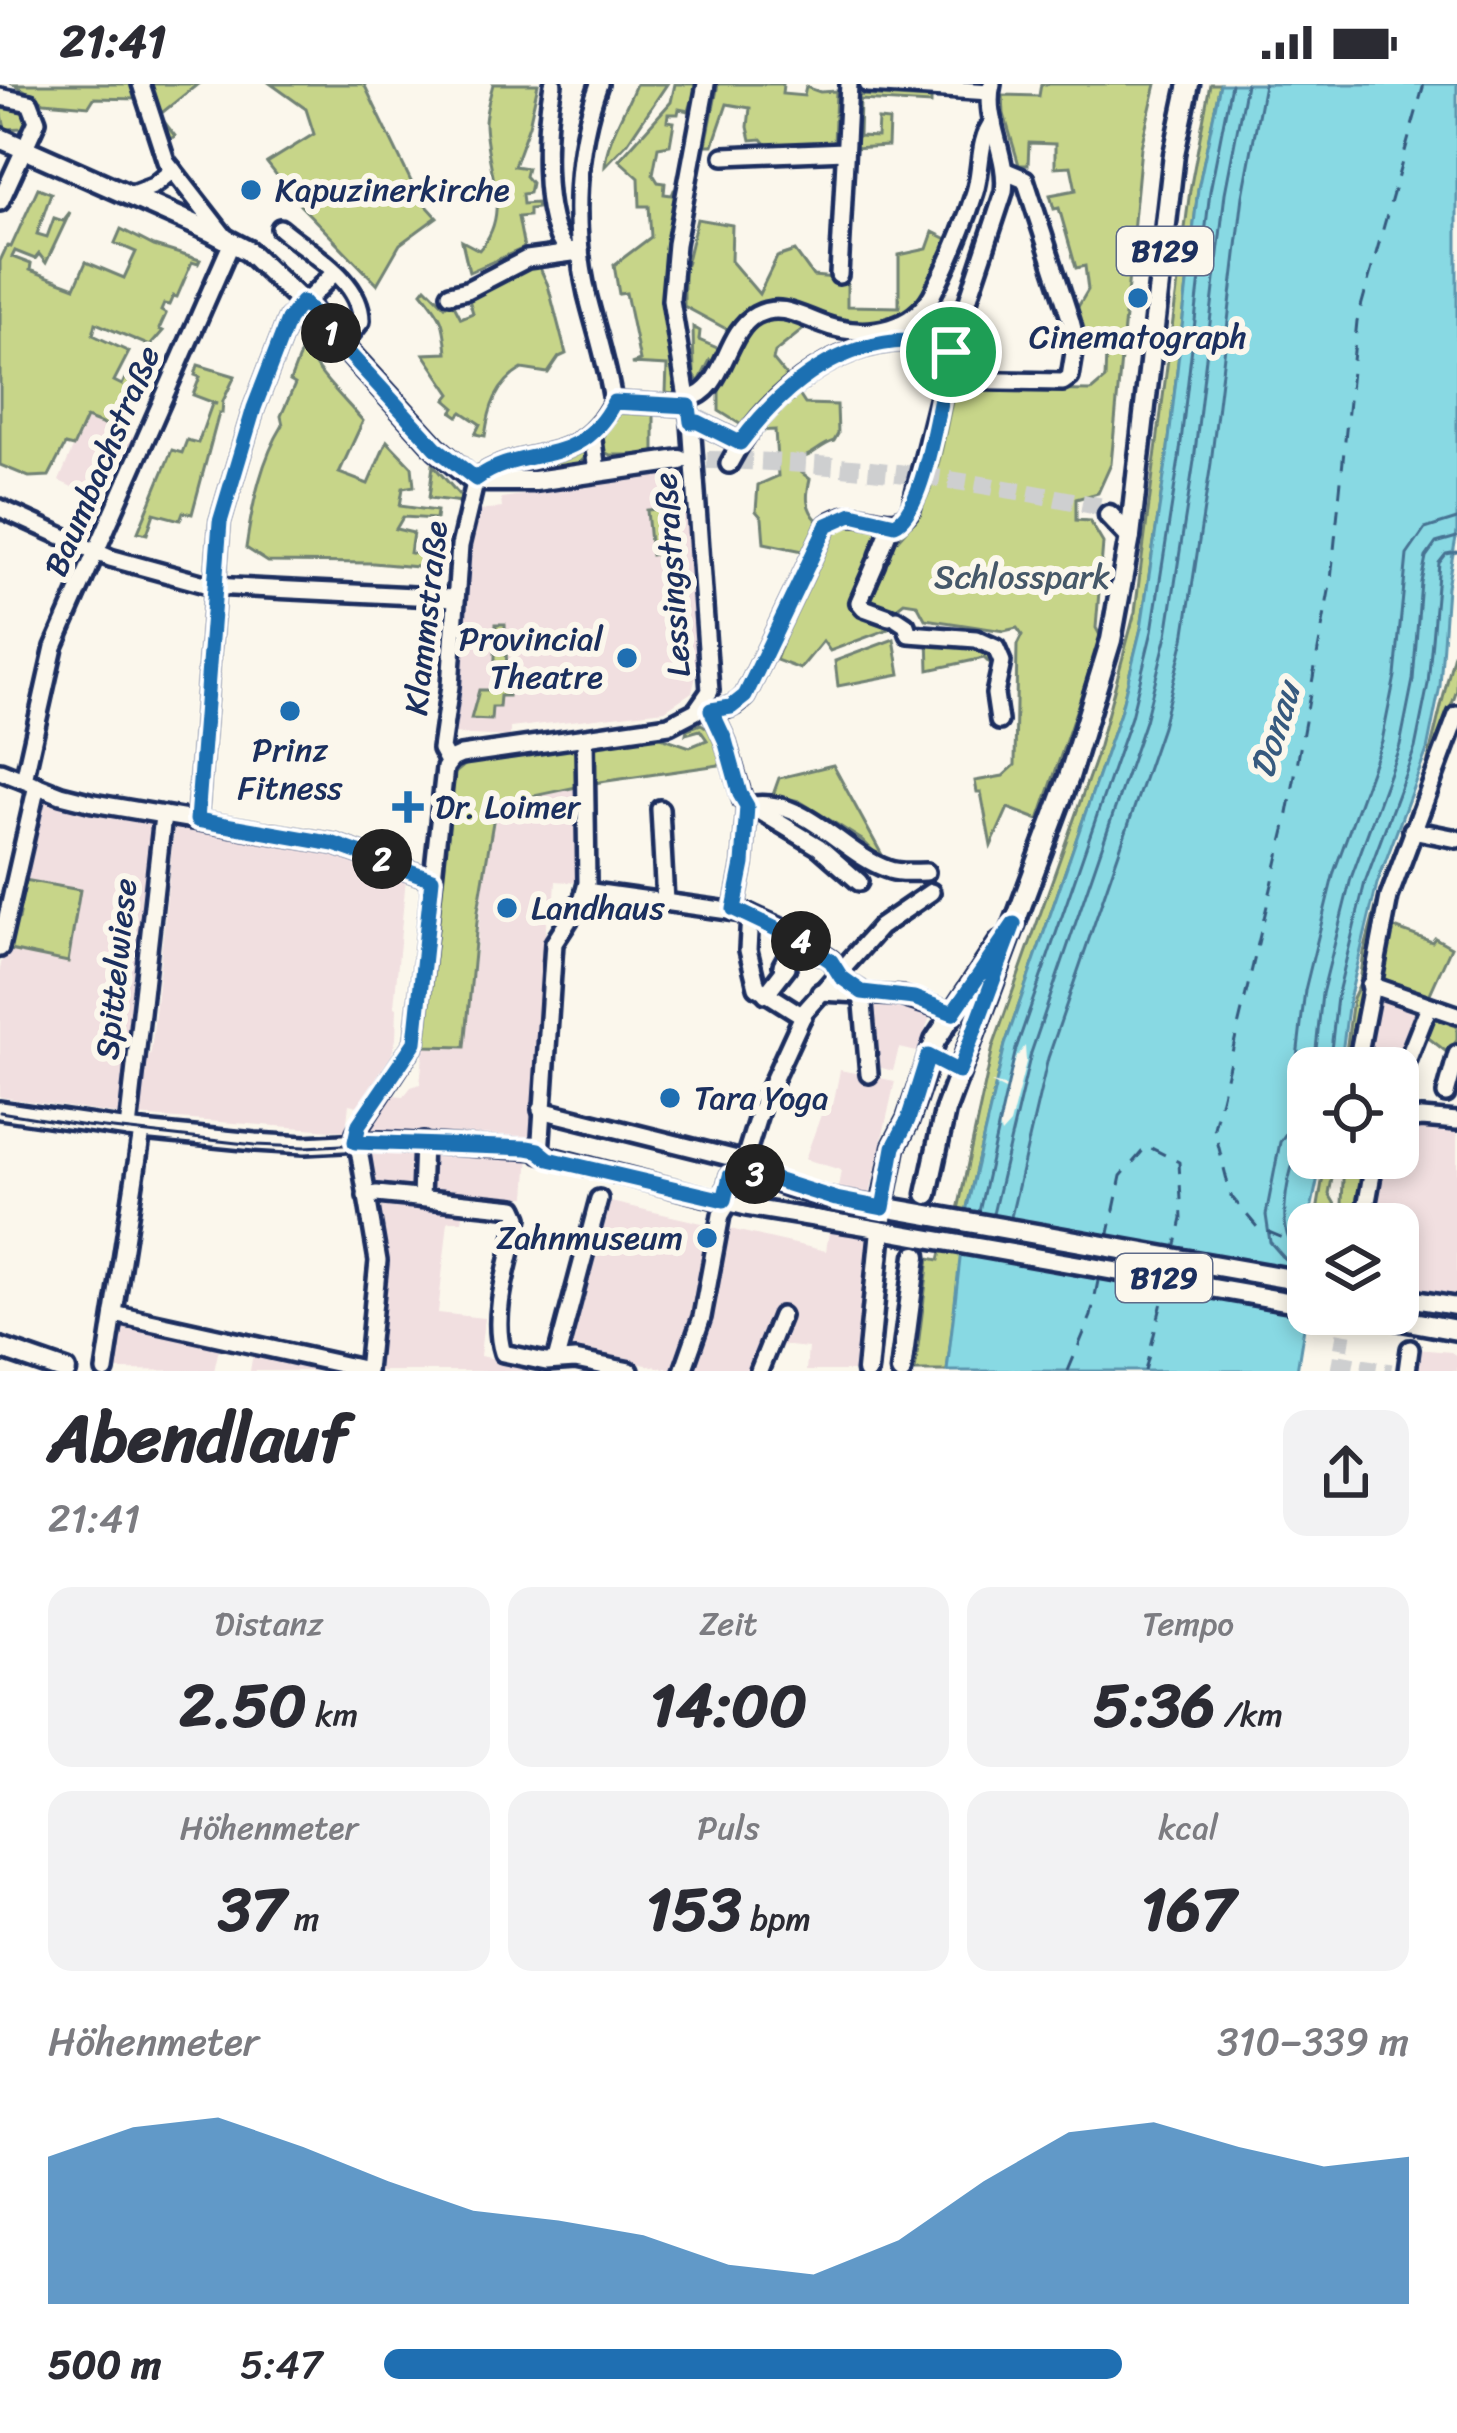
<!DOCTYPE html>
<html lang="de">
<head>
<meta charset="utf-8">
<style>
  :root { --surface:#fff; --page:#f2f2f3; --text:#2b2b33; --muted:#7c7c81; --accent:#1f6fb2 }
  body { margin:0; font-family:Sriracha,sans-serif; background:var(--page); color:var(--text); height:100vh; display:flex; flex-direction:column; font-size:45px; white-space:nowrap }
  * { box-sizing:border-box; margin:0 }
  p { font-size:39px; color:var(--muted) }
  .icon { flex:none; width:66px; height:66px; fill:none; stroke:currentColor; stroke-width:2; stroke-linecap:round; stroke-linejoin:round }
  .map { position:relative; height:1287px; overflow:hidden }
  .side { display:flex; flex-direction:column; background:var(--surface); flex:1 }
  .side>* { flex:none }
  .fabs { position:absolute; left:1287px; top:963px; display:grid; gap:24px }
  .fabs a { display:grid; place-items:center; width:132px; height:132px; border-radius:24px; background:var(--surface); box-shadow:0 6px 18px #0003; font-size:60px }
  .pin { position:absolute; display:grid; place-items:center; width:102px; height:102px; color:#fff; margin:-51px; border:6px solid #fff; border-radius:50%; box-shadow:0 3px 12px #0007 }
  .km { position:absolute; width:60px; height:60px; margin:-30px; border-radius:50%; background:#222; color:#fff; font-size:33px; line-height:60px; text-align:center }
  .round { display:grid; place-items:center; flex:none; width:126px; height:126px; border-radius:24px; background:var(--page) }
  .head { display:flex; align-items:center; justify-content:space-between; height:204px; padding:0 48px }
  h1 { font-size:66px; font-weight:700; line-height:90px }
  .metrics { display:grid; grid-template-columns:repeat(3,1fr); gap:18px; height:204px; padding:12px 48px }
  .metrics div { display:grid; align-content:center; border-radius:24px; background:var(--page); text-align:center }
  .metrics b { font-size:60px; font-weight:700 }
  .metrics small { font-size:33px; font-weight:400 }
  .metrics p { font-size:33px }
  .chart { height:336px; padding:24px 48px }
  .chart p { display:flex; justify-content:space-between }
  .chart svg { width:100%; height:216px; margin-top:12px; fill:var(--accent); opacity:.7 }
  ul { padding:0 48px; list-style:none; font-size:39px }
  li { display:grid; grid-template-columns:192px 144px 1fr; align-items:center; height:90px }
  li i { height:30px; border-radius:15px; background:var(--accent) }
  .status { display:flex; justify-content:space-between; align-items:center; height:84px; padding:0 60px; background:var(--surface); direction:ltr }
  .status svg { height:33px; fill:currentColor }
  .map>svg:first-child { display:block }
  .built { fill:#f1dfe0 }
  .green { fill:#c7d589; stroke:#718274; stroke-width:3 }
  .water { fill:#88d9e3; stroke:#5c95ae; stroke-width:3 }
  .pier { fill:#fbf7ec }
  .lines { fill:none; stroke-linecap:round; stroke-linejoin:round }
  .shore { stroke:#477393; stroke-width:3 }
  .ferry { stroke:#365a7f; stroke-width:3; stroke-dasharray:15 12; stroke-linecap:butt }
  .minor-tunnel { stroke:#cecfd0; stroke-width:15; stroke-dasharray:15 8; stroke-linecap:butt }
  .major-tunnel { stroke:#cecfd0; stroke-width:18; stroke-dasharray:18 9; stroke-linecap:butt }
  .minor-casing { stroke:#1b2f5e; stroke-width:24 }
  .major-casing { stroke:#1b2f5e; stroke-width:27 }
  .minor { stroke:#fbf7ec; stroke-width:15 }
  .major { stroke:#fbf7ec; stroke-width:18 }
  .tram { stroke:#1b2f5e; stroke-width:3 }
  .route-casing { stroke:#fff; stroke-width:24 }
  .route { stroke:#1f6fb2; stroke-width:15 }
  .poi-dot { fill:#1f6fb2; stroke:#fbf7ec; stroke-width:4.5 }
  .labels { text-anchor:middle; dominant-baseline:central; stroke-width:12; stroke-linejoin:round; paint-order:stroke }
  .shield { fill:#fbf7ec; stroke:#5e6b89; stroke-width:3 }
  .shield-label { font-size:30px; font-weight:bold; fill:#1b2f5e }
  .poi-label { font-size:33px; fill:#1b2f5e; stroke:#fbf7ec; text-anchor:start }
  .street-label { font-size:33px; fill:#1b2f5e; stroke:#fbf7ec }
  .park-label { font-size:33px; fill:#465869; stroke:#fbf7ec }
  .water-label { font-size:36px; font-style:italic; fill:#365a7f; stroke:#fbf7ec }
</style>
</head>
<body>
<div class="status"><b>21:41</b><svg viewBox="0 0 49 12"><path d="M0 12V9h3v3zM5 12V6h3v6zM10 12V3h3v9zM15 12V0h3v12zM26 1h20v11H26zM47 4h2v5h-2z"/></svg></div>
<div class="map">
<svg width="1457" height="1287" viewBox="0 0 1457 1287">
  <rect width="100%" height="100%" fill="#fbf7ec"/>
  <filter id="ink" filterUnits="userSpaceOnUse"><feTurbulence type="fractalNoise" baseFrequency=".00833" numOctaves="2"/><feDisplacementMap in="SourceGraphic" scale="24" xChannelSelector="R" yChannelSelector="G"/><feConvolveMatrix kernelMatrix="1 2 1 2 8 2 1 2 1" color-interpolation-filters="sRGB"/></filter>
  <g filter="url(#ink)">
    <g class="built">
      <path d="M86,333L137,355L110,420L59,397Z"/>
      <path d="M688,388L698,584L692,608L665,626L510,644V653L451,650L465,459H471L478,427L502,424L501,414Z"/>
      <path d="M574,705L580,713L582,799L556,797L555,814H548L531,1056L369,1049L368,1045L391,1011L404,1012L411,1003L420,1000L424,962H465L492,725L500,717Z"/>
      <path d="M36,713L152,737L121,1031L0,1013V885Z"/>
      <path d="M174,743L353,768L406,793L394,923L397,924L396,955L387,988L371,1003L362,1023L349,1020L346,1047L135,1032L139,994L151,968Z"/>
      <path d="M1374,910L1423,925L1398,984H1362Z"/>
      <path d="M867,914L933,925L917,968L899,964L893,987L871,981L875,964L871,963Z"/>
      <path d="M840,986L895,997L869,1114L837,1109L841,1086L805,1075L825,1020L833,1021Z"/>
      <path d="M1430,1041L1457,1046V1212L1398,1201V1140H1340L1342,1129L1375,1136L1386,1074H1398V1048L1423,1046Z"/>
      <path d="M369,1064L419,1066L417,1106L371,1099L366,1069Z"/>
      <path d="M427,1066L529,1070L526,1113L475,1115L425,1108Z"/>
      <path d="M383,1116L464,1126L462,1137H448L438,1229L484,1234L480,1272L559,1287H376L387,1178L376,1121Z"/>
      <path d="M602,1116L715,1142L687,1264L675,1286L563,1266Z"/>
      <path d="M830,1142L870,1150L855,1287H806L808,1264L781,1261L783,1238L748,1287H690L704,1241L709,1242L716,1225L705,1223L721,1143L826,1167Z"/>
      <path d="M122,1236L220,1260L214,1287L113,1286Z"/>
      <path d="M254,1264L352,1287H250Z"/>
      <path d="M1416,1265L1451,1268L1457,1272V1287H1412Z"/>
    </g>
    <g class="green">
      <path d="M14,0H133L137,15L94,14L89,22L44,18Z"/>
      <path d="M147,0H198L159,31L175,52L166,58Z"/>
      <path d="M271,0H364L418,112L437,133L400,160L377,200L300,121L267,79L314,50L306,25Z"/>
      <path d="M493,0H538L529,41L514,82L527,84L525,92L531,99L529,109L522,110L523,120L536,119L537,124L529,125V132L518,133L524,164L469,188L462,157L479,166C514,128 485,82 485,38C486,25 490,12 493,0Z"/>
      <path d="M636,0H667L628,58L605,82C607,54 624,30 636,0Z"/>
      <path d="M675,0H697L689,27L679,25L678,30H668L667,37L674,38L670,61L658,63L653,90L658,98L665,99L664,110L672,111L674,106H678C660,186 664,225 678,303L673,310L666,309L667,282L631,280L640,277L626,209L619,210L614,181L651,153L649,122H640L639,94L619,76L671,18Z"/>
      <path d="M718,0H783L782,10L804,12L806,3L820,8L836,7L834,60L772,67L762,55L751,56L748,43L750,24L727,20L713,61H706Z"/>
      <path d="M1041,0H1156L1141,63L1111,380L1098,409L1076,415V436L1090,437L1103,459L1096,544L1101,553L1039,736L1008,724L991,762L981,708H977L975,697L1003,692L1015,681L1017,561L1022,551L1017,544L1004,547L925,535L917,520L904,518L890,529L891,544L830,567L823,557L800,585L776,576L820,461L840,437L875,440L882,446L885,472C895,455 911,444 920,427C940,392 945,344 955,305L1091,307L1105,295L1106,269L1099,258L1080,254L1075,228L1088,206L1085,182L1076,184L1059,124L1054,125L1050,111L1076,106L1071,82L1055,83V60L1029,59L1028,81H1019L1004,30L1003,11L1039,12Z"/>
      <path d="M1210,0H1220L1198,105L1167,373L1141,544L1120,629L1005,961L965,1132L958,1126L993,963L1096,673L1135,528L1190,106Z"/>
      <path d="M857,11L931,15V20L860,16L859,52L877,53L878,36L889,37L888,62L852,64Z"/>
      <path d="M0,21L24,23L29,31L23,44L5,45Z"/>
      <path d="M38,104L51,109L37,150L47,153L54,134L63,137L70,128L46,179L39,170L35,175L15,167L12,173L31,180L30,186L75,203L86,178L124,194L136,168L115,159L121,145L154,162L200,176L198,180L192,178L177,213L173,212L169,221L164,220L161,227L166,230L159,245L163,247L150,262L96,239L93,251L129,268L114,297L122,301L131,281L138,284L131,300L136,303C137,319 127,332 120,347L86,334L73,363L65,361L49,392L29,393L0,381V177L7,162L11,163Z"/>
      <path d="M697,135L732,141L731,177L759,210L777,173L795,167L813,192L847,195V222L899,223V171L927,165L933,148L951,157C943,175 936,201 922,216C877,265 811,224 755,223L730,247L684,222V189Z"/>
      <path d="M538,180L548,201L566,270L559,273L548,289L522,285C496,300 489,324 485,352L475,350L480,340L462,328L458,332L452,328L455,324L446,316L451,310L424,270L447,269C444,237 443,234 422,208L426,203L445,222L451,215L461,234L473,229L467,209Z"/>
      <path d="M767,229L811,239L775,268L773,276L791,298L748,345L719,327V302L714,298L738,255L743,256Z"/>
      <path d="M693,243L700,247L699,256L724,267L718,279L710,276L699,298L694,291Z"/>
      <path d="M303,263C319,291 339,310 363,337L339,389L368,400L387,357L412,383L414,402L403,404L400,422L437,427L436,435L403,433L396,445L413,449L410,469L429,471L430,464L439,465L438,472H430L429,484L373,479L268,478L246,464C253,416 262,375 283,341L281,332L295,300L290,297Z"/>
      <path d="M198,281L235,292L223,317L222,329H219L192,430L183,428L180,436L154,429L147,450L138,448L172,366L182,369L187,356L198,359L212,320H217L193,311L200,293L195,291Z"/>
      <path d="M794,303L805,320L837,321L838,350L834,357C818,362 813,373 797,375L801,388L810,395C806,412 805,424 818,437L803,467L764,459L762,434L756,427L758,401L778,392L775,346L752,347Z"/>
      <path d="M621,328L654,329V371H610L603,367L599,350Z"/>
      <path d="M585,358L589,369L579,380L506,389L507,385L555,375Z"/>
      <path d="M433,381L461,413L462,418L429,414Z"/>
      <path d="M672,415L674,467L651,471L647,426L668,424Z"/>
      <path d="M496,540H505L508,612H500L499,623H492L491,636L471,635L479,606H494Z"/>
      <path d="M928,553L977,559L993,567L998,588L984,574L929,586Z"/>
      <path d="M894,555L900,590L838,602L835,577Z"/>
      <path d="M1457,557V606L1402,760L1351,984H1344L1353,914L1360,899L1364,868L1381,804L1426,684Z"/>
      <path d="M701,640L714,648L726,680L600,698L496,720L478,827L465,963L424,962L449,694L466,680L480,676L658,652L690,663L707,656L700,646L686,650L687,645Z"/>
      <path d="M833,681L888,782L862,756L799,717L773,711L779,694Z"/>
      <path d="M19,795L80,806L68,878L5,865L11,834L19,835L20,829L12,827Z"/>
      <path d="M1389,842L1432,858L1435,854L1451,863L1428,914L1378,894Z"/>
      <path d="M1432,928L1457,934V956L1448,969L1422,949Z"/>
      <path d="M1326,1074H1336L1329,1110L1336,1122L1334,1140H1315Z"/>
      <path d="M1344,1074H1364L1355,1125L1342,1120Z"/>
      <path d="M962,1164L947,1287H915L929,1174L939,1176L941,1168Z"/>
    </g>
    <path class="water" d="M1220,0H1457V448L1447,503L1440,602L1427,666L1377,800L1349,916L1340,984H1308V1074H1322L1308,1140V1218L1297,1287H947L965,1132L1005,961L1120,629L1141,544L1167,373L1198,105Z"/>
    <g class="pier">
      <path d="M1025,962L1026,978L1010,1040L1001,1050L998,1039L1007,1007L989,998L1007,1003L1016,974Z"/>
      <path d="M961,1125L1308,1185V1230L1311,1232L955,1170Z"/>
    </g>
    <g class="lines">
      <g class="shore">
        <path d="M1314,984L1322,910L1351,794L1400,661L1413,596L1421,498L1426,473L1436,459L1457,453"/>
        <path d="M1329,984L1337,913L1365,798L1415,664L1428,600L1439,479L1446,470L1457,468"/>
        <path d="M1308,1013L1296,982L1305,906L1334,788L1382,657L1395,592L1407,471L1425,445L1457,435"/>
        <path d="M1308,1052C1290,1068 1278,1133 1289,1155L1308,1166"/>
        <path d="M979,1128L1016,965L1131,633L1152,547L1179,375L1210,107L1231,0"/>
        <path d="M993,1130L1031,969L1145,637L1167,551L1194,377L1225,109L1246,0"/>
        <path d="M1011,1133L1048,974L1162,643L1184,555L1211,379L1243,112L1264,0"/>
        <path d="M1292,1183L1270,1158L1266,1131L1280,1058L1291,1042L1308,1032"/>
      </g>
      <g class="ferry">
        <path d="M1308,1149L1283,1154L1257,1143L1231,1112L1214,1044L1285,746L1331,496L1357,237L1424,0"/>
        <path d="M1108,1154L1121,1092L1147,1062L1179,1078L1182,1135L1174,1169"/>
        <path d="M1068,1287L1091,1232L1099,1192"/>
        <path d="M1145,1287L1166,1202"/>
      </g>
      <g class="minor-tunnel">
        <path d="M1339,1278L1391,1287"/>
        <path d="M1338,1287L1347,1230"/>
      </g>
      <path class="major-tunnel" d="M680,376C826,375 965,395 1108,424"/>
      <defs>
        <g id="minor">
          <path d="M141,0L166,77L225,153"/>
          <path d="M553,0C545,41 539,134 567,167L580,168"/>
          <path d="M868,0L990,8"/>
          <path d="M0,13L30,19L37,37L0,118"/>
          <path d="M724,72L845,67"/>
          <path d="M129,111L153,102L173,86"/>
          <path d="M280,144C308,168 362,196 361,237L342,261"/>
          <path d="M839,191L849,0"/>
          <path d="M450,210L467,206L527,175L572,169"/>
          <path d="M944,296L1063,298L1070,293L1076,257L1071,237L1025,95L1006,87"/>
          <path d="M689,314C725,308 724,248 756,231C784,216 808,238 835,244C871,253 913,245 932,211C949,179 964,143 975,108C982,86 978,55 993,38"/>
          <path d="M613,318L689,322"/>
          <path d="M691,338H698L740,359"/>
          <path d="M592,349L597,387"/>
          <path d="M729,380C762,316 830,259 906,257C921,257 937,263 951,268"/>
          <path d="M0,424L110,474L212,502L455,514"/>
          <path d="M879,472L892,439"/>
          <path d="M876,479L859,518L864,524L889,533"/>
          <path d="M897,535L906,541L909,550L976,555L996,564L1002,578L995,610L999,637"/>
          <path d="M703,620C718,631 733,625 745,612L827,441C860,415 892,455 911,425L947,280L1004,108C1009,71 983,36 992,0"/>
          <path d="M711,626L725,656L743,717L819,763L859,798"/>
          <path d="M585,656L587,799L583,814L554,859L540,1070L746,1123L881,1145"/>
          <path d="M448,678L441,665L450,602L460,462L476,395C524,359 578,388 613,318C608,282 596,246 587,210C572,142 575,65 599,0"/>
          <path d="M0,687L61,711L93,719L334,760L432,795"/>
          <path d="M24,696L54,563L232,158"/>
          <path d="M747,722C805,711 838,767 887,785C899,790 914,788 926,788"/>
          <path d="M660,725L665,818"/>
          <path d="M197,736L220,438L254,324L288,236L334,189"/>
          <path d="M1412,746L1457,755"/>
          <path d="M585,807L750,830L779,843L831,876L843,896L862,908L869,990"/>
          <path d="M734,825L743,780L747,722"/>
          <path d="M750,830L748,866L757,903L803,932"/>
          <path d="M0,864L37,701"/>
          <path d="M1370,901L1457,931"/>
          <path d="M820,908L901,912L953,929"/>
          <path d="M766,910L787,883L782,881L797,854"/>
          <path d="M1356,984L1389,813L1457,631"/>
          <path d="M1398,1000L1429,922"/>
          <path d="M1446,1010L1457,970"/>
          <path d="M0,1026L142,1047L255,1058L305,1061L380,1057L538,1066"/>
          <path d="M541,1026L737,1075C764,1106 843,1117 883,1123"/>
          <path d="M1398,1037L1422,1034L1457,1037"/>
          <path d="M128,1045L163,732"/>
          <path d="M747,1087V1068L761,1023L805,927L880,843L931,808"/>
          <path d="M366,1112L377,1110L515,1124L519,1133C511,1174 490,1229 503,1269L546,1278L575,1276L630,1287"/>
          <path d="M421,1114L423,1058"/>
          <path d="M724,1116L730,1092L747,1087"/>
          <path d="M1364,1134L1375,1074"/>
          <path d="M114,1230L367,1286"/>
          <path d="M556,1276L599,1115"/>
          <path d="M105,1287L142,1047"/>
          <path d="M367,1287L378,1177L356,1048L415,958L445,684L452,675L461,671L669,641L696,627L710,607L691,338L671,216L676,160L706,0"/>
          <path d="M683,1287L702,1233L721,1131L729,1118"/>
          <path d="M759,1287L781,1232"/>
          <path d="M1407,1287L1410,1265"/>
        </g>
        <g id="major">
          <path d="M0,54L212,148L248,167L313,229L436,364L468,392L486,397H535L680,376"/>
          <path d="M1109,431L1130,453"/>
          <path d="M927,1110L945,1027L1069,693L1111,556L1130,453L1174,70L1189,0"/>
          <path d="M883,1123L1308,1198"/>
          <path d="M881,1145L1308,1220"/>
          <path d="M1398,1214L1457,1224"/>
          <path d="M1369,1230L1457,1246"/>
          <path d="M0,1264L66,1287"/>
          <path d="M867,1287L884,1115L894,1063L908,1036L935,957L1000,858"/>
          <path d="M901,1287L916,1172"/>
        </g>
      </defs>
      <use href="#minor" class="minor-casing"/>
      <use href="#major" class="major-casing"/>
      <use href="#minor" class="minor"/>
      <use href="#major" class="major"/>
      <g class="tram">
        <path d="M0,1028L86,1042L255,1061L305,1063L379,1059L527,1066L705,1106L1308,1211"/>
        <path d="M1398,1222L1457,1232"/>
      </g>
    </g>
  </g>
  <g class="lines" filter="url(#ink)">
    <defs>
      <path id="route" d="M302,218L436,364L476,395C524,359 578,388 614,318L689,322L691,338H698L740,359C780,306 834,260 905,257C920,256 936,263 951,268C940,303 927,426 895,440L852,430L827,441L745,612L731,623L711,626L725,656L740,710L747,722L743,780L734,825L799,856L831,877L841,893L862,908L914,914L953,929L1014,840L959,988L928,972L908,1036L894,1063L883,1124L836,1115L747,1087L730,1092L724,1116L549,1075L538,1066L527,1064L355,1058L359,1040L415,958L432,795L334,760L197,736L220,438L254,324L288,236Z"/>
    </defs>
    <use href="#route" class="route-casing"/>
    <use href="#route" class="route"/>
  </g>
  <g class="poi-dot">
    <circle cx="251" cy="106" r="12"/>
    <circle cx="1138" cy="214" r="12"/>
    <circle cx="627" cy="574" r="12"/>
    <circle cx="290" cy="627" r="12"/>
    <path d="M402 705h12v12h12v12h-12v12h-12v-12h-12v-12h12z"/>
    <circle cx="507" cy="824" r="12"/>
    <circle cx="670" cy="1014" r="12"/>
    <circle cx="707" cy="1154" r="12"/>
  </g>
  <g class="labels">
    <g class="shield">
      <rect x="1117" y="143" width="96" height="48" rx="9"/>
      <rect x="1116" y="1170" width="96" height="48" rx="9"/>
    </g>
    <g class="shield-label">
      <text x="1165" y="167">B129</text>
      <text x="1164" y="1194">B129</text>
    </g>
    <g class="poi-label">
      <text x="275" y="106">Kapuzinerkirche</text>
      <text x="1138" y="253" text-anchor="middle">Cinematograph</text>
      <text x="603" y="555" text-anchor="end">Provincial<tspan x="603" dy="38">Theatre</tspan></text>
      <text x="290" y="666" text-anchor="middle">Prinz<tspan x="290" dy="38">Fitness</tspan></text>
      <text x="435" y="723">Dr. Loimer</text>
      <text x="531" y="824">Landhaus</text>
      <text x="694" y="1014">Tara Yoga</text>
      <text x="683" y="1154" text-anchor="end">Zahnmuseum</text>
    </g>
    <g class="street-label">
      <text transform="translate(102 377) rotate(-67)">Baumbachstraße</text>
      <text transform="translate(672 491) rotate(-94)">Lessingstraße</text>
      <text transform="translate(426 534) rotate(-84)">Klammstraße</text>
      <text transform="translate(116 885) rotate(-84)">Spittelwiese</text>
    </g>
    <g class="park-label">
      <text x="1022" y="493">Schlosspark</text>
    </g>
    <g class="water-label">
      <text transform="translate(1275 646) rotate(-73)">Donau</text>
    </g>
  </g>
</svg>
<div class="fabs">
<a><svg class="icon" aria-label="locate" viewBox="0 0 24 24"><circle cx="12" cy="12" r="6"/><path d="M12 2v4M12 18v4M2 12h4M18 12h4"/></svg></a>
<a><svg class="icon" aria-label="layers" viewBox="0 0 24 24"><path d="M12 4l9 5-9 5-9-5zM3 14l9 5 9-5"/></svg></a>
</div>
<div class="pin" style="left:951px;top:268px;background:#1e9e55"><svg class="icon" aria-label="arrive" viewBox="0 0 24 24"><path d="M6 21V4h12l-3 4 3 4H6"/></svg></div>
<b class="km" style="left:331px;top:249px">1</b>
<b class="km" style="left:382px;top:775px">2</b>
<b class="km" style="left:755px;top:1090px">3</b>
<b class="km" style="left:801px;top:857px">4</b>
</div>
<section class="side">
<div class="head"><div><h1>Abendlauf</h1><p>21:41</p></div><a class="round"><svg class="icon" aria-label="share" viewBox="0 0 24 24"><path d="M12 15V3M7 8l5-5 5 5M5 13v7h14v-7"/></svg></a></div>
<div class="metrics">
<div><p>Distanz</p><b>2.50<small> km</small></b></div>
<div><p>Zeit</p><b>14:00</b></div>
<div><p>Tempo</p><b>5:36<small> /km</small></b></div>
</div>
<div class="metrics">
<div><p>Höhenmeter</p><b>37<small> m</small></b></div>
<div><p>Puls</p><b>153<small> bpm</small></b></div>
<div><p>kcal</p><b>167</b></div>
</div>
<div class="chart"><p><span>Höhenmeter</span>310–339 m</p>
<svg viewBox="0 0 160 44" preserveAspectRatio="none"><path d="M0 44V14L10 8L20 6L30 12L40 19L50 25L60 27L70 30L80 36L90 38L100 31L110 19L120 9L130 7L140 12L150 16L160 14V44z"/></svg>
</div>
<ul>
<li><b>500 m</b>5:47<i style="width:72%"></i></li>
</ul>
</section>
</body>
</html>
